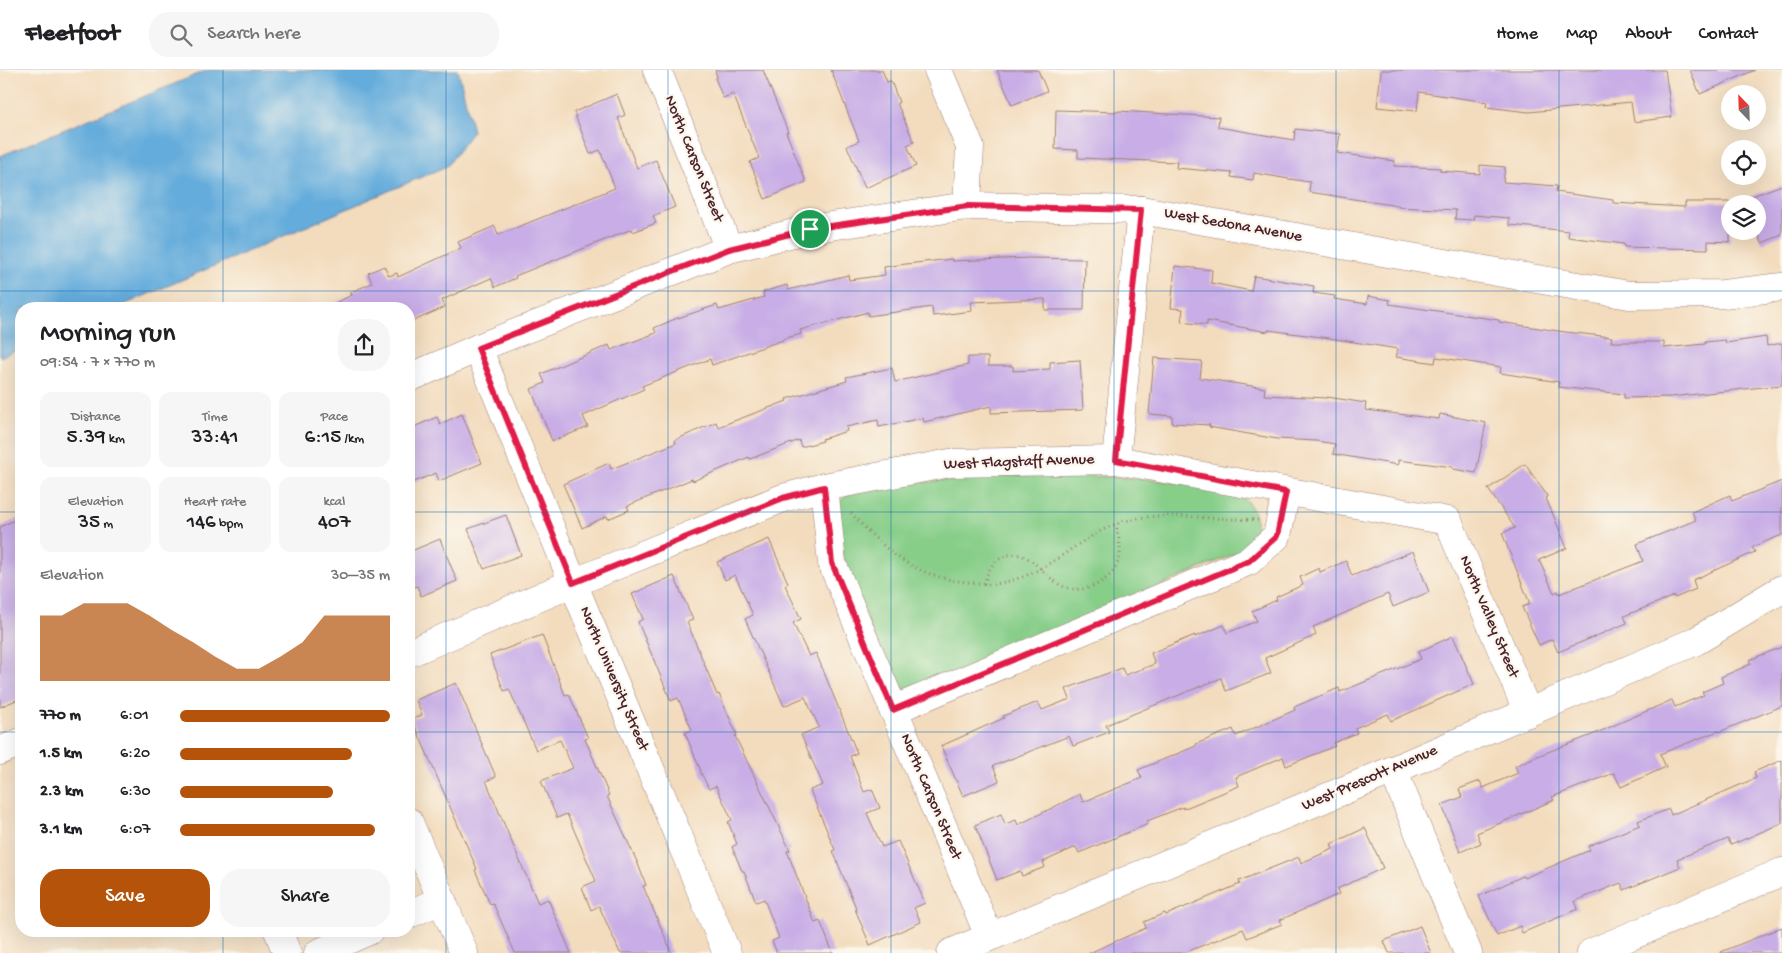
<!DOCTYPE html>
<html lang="en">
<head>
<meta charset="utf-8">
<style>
  :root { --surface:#fff; --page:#f6f6f6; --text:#202124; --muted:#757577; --line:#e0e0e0; --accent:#b45309 }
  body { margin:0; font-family:"Gochi Hand",sans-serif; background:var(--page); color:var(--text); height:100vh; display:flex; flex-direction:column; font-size:19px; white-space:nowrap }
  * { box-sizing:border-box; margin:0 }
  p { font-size:16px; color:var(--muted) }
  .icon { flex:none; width:28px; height:28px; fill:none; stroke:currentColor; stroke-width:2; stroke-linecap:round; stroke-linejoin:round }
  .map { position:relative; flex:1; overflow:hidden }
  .details { position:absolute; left:15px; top:232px; width:400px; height:635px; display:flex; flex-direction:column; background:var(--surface); border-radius:20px; box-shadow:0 5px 20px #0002 }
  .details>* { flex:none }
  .needle { width:32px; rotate:337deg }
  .controls { position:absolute; left:1721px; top:15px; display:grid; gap:10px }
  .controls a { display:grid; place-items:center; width:45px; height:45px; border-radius:50%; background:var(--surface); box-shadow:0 5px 20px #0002; font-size:25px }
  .pin { position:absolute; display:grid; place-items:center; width:42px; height:42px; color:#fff; margin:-21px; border:2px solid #fff; border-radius:50%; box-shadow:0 1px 5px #0007 }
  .round { display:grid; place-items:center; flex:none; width:52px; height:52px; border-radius:20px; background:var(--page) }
  .head { display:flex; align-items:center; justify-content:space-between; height:85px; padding:0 25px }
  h1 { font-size:28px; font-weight:600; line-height:38px }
  .metrics { display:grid; grid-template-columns:repeat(3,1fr); gap:8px; height:85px; padding:5px 25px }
  .metrics div { display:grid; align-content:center; border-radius:12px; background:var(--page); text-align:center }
  .metrics b { font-size:21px; font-weight:600 }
  .metrics small { font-size:14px; font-weight:400 }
  .metrics p { font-size:14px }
  .chart { height:140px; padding:10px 25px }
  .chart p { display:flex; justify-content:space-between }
  .chart svg { width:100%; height:90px; margin-top:5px; fill:var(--accent); opacity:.7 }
  .action { display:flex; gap:10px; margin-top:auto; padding:10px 25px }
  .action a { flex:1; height:58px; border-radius:20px; background:var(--accent); color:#fff; font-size:20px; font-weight:600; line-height:58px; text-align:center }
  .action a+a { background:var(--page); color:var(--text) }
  ul { padding:0 25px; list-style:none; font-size:16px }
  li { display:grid; grid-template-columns:80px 60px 1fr; align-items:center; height:38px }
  li i { height:12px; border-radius:6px; background:var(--accent) }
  header { display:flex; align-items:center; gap:30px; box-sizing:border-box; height:70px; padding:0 25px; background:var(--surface); border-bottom:1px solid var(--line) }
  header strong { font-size:24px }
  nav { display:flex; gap:28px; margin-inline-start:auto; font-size:18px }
  .search { width:350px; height:45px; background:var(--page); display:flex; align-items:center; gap:12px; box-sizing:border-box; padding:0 18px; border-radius:20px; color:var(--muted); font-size:19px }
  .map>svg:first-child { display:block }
  .green { fill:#87ce89; stroke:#68765a }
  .water { fill:#64acdb; stroke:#576683 }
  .building { fill:#c8ade6 }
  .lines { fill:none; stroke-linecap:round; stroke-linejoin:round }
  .minor-casing { stroke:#9e7e74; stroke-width:29 }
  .path { stroke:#9e7e74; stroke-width:3; stroke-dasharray:1 4; stroke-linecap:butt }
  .minor { stroke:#fff; stroke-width:28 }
  .route-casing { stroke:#fff; stroke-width:10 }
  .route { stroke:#e11d48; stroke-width:6 }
  .grid { fill:none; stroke:#1f6fb2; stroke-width:1; stroke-opacity:0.55 }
  .labels { text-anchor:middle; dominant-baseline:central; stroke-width:4.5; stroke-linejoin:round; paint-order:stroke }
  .street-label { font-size:16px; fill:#4a1f2b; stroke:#fbf7ec }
</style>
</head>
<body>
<header>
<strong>Fleetfoot</strong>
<div class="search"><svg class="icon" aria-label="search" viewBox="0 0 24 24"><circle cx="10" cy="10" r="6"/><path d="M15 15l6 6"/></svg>Search here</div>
<nav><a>Home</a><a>Map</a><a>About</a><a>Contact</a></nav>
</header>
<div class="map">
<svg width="1782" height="883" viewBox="0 0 1782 883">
  <rect width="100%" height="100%" fill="#fbf7ec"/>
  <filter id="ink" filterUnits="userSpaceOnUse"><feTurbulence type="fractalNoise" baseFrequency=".02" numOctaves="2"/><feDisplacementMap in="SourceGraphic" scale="10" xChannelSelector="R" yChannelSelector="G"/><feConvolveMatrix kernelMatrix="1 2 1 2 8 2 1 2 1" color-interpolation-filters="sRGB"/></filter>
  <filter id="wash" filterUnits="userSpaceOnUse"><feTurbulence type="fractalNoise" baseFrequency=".0096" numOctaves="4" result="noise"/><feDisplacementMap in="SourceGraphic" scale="20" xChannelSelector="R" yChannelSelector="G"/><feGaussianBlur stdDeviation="1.12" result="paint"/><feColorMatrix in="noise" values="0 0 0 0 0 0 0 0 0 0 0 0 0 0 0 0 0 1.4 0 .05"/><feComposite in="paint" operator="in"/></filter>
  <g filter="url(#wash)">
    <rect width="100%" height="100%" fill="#f3dcbd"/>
    <path class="green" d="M1031,405C1087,406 1144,406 1200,416C1211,418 1223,419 1234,422C1252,429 1262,453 1253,470C1252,474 1248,477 1246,479L917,621L904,619L890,610L834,462C836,438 834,429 860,419L975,407Z"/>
    <path class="water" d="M208,0H458L473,61L447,96L114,239H21V278L0,287V86Z"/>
    <g id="blocks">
      <g class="building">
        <path d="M715,0H763L788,62H786L806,112L765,129L750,92L759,88L733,24L723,28L715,8L717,7Z"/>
        <path d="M831,0H882L887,12L891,11L899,32L897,33L914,72L907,75L916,96L865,118L847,76L859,71Z"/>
        <path d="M997,0H1038L1047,21L1012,35Z"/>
        <path d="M1381,0H1665L1672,47L1634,52L1631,32L1529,42L1486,37L1487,32L1419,22L1417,41L1377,37Z"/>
        <path d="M1690,0H1755L1700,24Z"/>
        <path d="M617,24L625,45L618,48L637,98L656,90L675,137L653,146L656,153L633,162L632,159L515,206L516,208L495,217L491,208L442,230L445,237L409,253V239H322L352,225L351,222L372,213L368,203L384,196L389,206L397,203L398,207L461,178L458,172L495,156L498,165L615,118L600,80L590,84L574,42Z"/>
        <path d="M1056,40L1118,42V41L1219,47L1218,57L1294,70L1295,59L1340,64L1337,83L1395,91L1394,96L1440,98V101L1480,104V95L1505,97L1503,112L1557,116L1556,122L1613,130V133L1685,137V132H1730V172L1708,171V179L1624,177V174L1568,167L1569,161L1509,155V148L1474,145L1473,150L1455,149L1456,140L1398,137V136L1309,122L1310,112L1289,109L1254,103L1253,110L1231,107L1232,103L1176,98L1177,92L1078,88V80L1055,79Z"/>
        <path d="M1782,115V165L1762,173L1757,161L1758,134H1746L1744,129Z"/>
        <path d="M1029,188L1085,189L1084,240H1045V229L971,232L972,241L933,246L932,237L868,246V242L800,260L801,264L783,269V270L712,295L710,289L642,316L644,319L583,346L588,357L552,371L531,319L545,313L541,304L609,275L611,280L656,263L654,258L675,249L717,235L719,240L764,227L763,222L787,215L788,220L848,205L849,210L885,205L884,197L906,194L952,189V191Z"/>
        <path d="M1175,196L1212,200L1211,213L1251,221L1254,206L1314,216L1313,223L1335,226L1334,229L1367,234L1368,226L1390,230L1389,234L1499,250V252L1565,262L1612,267L1611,272H1664V278L1705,274V272L1725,270L1726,273L1766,267L1767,276L1782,273V315L1670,327L1624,328V324L1558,317L1559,312L1500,303L1501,297L1436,287L1435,293L1396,287L1398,279L1329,268L1268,260V262L1207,251V255L1181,252L1183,239L1171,238Z"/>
        <path d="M968,287H988V296H1013V301L1050,299V292L1080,290L1083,340L991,343V336L924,352L923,348L879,357L878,350L846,357L847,361L822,369L823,371L801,377L799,370L750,389L749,387L693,411L692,409L627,436L629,440L608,449L607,446L582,458L563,414L609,393L611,399L676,373L675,370L716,352L718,357L787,331L786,329L847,311L846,307L892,298L895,312L968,295Z"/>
        <path d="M1154,288L1202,291L1200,308L1265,318L1264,325L1327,328V327L1366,333L1365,340L1439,349L1440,344L1486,353L1476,403L1453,399V397L1398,390V395L1333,384L1335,374L1316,371L1277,369L1209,357L1210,355L1172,353V346L1149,344Z"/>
        <path d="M462,344L482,393L439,411L436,403L409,414V359L437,347L440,354Z"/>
        <path d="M1525,394L1548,427L1546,428L1567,478L1539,490L1554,523L1558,521L1559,524L1643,491L1637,474L1696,450L1692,442L1730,425L1732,431L1782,411V465L1752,477L1755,482L1693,510L1696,519L1675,528L1674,526L1624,546L1627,553L1558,582L1552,569L1539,575L1522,537L1530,534L1502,463L1515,458L1488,419Z"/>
        <path d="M506,445L521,485L484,499L468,459Z"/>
        <path d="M21,447V628L0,637V457Z"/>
        <path d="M440,469L457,511L421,526L417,516L409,519V482Z"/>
        <path d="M769,469L788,513L785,515L801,549L793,553L809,586L816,583L857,683L850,686L864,722L872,719L880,738L867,743L882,777L898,771L925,833L914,838L921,852L870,875L855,839L856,838L833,781L835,780L810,720L823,715L801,665L819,657L805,627L784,636L745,549L753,545L735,505L725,510L717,492Z"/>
        <path d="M1413,481L1429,522L1393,537L1388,524L1313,557L1316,565L1265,588L1271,603L1226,621L1221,608L1106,655L1109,662L1073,676L1069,666L993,696L999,711L963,726L941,676L1004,648L1003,646L1038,632L1042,640L1070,629L1066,619L1089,610L1122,598L1125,605L1155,594L1151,583L1195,565V567L1224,555L1227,563L1257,551L1252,541L1277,530L1276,527L1303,515L1300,507L1319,498L1320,502L1346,491L1352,506Z"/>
        <path d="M674,506L693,550L687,552L717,625L719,624L737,665L735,666L790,780L787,781L815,853L820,851L833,883H777L772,871L779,868L764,829L756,832L744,801H742L732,777L737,774L728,752L732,750L716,716L709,719L700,701H701L685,663L692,660L678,628L671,631L638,552L643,549L632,524Z"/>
        <path d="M542,565L565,625L569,624L588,668L585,669L609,725L607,726L638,794L646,815L643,816L672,883H620L599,836L591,840L582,817L596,811L567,744L557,748L541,711L573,698L560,670L536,680L509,619L504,621L490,585Z"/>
        <path d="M1453,566L1474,614L1391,651L1388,644L1355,658L1357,663L1333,673L1335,676L1286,696L1283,687L1236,707L1239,716L1183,739V737L1147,751L1148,754L1079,783L1076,777L1043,792L1045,797L1022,806L1020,801L997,810L975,755L1001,744L1005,754L1016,750L1018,755L1080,724L1083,732L1142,708L1138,700L1196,676V674L1233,659L1236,666L1295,640L1294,637L1339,618L1340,622L1421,589L1418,582Z"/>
        <path d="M1782,577V636L1719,662L1718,661L1660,684L1666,697L1621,717L1614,703L1552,727L1554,730L1477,763L1481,773L1460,782L1442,735L1462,727L1459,719L1480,711L1483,718L1518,703L1515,696L1535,687L1592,665L1672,630L1675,637L1704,625L1702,622L1723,613L1721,607L1751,594L1749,590Z"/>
        <path d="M456,613L496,707L486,711L513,775L538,833L548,829L571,883H515L493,833L490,834L475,800L477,799L412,649L422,645L416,630Z"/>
        <path d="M1782,690V753L1731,775L1728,769L1677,789L1680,797L1624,820L1621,813L1575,831L1578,839L1522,863L1520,856L1497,866L1479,826L1523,806L1524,808L1590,780L1588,776L1640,755L1638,751L1669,739L1671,745L1756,708L1754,702Z"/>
        <path d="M1365,758L1383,798L1337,819L1339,824L1280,850L1282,854L1247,868L1243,859L1184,883H1089L1146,858L1144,852L1165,843L1166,845L1240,814L1239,811L1299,787L1301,793L1333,779L1331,774Z"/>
        <path d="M1420,856L1431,883H1389L1384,871Z"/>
        <path d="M1782,857V883H1721V882Z"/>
      </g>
    </g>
  </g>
  <g filter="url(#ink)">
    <use href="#blocks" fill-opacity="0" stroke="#9e7e74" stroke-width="1"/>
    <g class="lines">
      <defs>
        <g id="minor">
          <path d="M657,0L729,179"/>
          <path d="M938,0L970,77L967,136"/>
          <path d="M478,278L573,513L727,883"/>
          <path d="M409,308L478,278L729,179L810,159L967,136L1141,140L1629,225L1723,224L1782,217"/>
          <path d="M1116,390L1141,140"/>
          <path d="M824,417L832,493L989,866"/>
          <path d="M409,583L573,513L783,428L824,417L950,393L1116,390L1448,451L1528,643"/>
          <path d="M893,640L1249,491L1277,466L1286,422"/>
          <path d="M0,681L21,672"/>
          <path d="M1393,700L1468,883"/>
          <path d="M409,752L464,883"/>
          <path d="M409,844L442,830"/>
          <path d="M278,861L287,883"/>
          <path d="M318,883L369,861"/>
          <path d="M951,883L1393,700L1696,571L1782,519"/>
          <path d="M1591,883L1782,802"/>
        </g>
      </defs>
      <use href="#minor" class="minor-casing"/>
      <g class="path">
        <path d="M851,443C865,458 879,473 895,485C921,504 946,511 977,513C984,514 992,515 1000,513C1017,510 1034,503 1049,494C1073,479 1094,461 1122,452C1151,443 1182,446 1212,448C1228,449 1243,449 1258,450"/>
        <path d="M984,514C988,502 991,492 1003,487C1031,474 1045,513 1068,518C1091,524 1116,507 1120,485C1121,475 1118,464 1116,454"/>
      </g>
      <use href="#minor" class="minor"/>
    </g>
  </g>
  <g class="lines" filter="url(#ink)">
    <defs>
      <path id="route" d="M968,136L1141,140L1116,390L1286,422L1277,466L1249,491L893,640L832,493L824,417L783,428L573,513L478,278L729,179L810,159Z"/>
    </defs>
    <use href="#route" class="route-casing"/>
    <use href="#route" class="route"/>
  </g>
  <path class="grid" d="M223,0V239M446,0V883M668,0V883M891,0V883M1114,0V883M1336,0V883M1559,0V883M0,221H1782M0,442H21M409,442H1782M0,662H21M409,662H1782M223,861V883"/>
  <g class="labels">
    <g class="street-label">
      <text transform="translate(693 89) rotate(68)">North Carson Street</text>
      <text transform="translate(1233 156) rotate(10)">West Sedona Avenue</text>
      <text transform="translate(1019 393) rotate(-2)">West Flagstaff Avenue</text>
      <text transform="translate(1488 547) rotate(67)">North Valley Street</text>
      <text transform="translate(613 609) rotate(67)">North University Street</text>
      <text transform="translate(1370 709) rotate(-23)">West Prescott Avenue</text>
      <text transform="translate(930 727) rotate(67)">North Carson Street</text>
    </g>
  </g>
</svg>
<div class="controls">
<a><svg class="needle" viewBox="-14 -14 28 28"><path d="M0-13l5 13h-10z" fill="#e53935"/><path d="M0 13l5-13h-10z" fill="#757577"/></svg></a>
<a><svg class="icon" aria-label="locate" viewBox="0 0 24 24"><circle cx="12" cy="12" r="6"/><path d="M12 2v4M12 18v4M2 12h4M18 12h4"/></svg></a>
<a><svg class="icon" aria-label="layers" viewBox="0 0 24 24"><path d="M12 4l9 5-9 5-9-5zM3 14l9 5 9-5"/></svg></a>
</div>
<div class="pin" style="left:810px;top:159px;background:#1e9e55"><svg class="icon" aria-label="arrive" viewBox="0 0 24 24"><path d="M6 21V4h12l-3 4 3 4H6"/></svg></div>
<section class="details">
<div class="head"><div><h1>Morning run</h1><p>09:54 · 7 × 770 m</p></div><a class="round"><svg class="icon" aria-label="share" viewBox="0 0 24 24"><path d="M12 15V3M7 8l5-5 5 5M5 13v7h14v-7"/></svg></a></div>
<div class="metrics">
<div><p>Distance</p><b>5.39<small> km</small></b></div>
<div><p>Time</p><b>33:41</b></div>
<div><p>Pace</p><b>6:15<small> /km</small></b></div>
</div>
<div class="metrics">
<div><p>Elevation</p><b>35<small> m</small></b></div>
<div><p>Heart rate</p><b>146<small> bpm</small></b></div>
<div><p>kcal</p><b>407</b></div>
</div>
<div class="chart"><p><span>Elevation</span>30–35 m</p>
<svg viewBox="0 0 160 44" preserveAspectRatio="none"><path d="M0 44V12L10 12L20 6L30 6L40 6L50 12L60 19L70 25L80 32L90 38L100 38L110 32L120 25L130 12L140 12L150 12L160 12V44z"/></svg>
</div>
<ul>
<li><b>770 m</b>6:01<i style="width:100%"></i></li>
<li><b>1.5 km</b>6:20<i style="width:82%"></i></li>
<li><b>2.3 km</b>6:30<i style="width:73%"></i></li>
<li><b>3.1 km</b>6:07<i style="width:93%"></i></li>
</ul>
<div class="action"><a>Save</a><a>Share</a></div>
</section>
</div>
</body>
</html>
